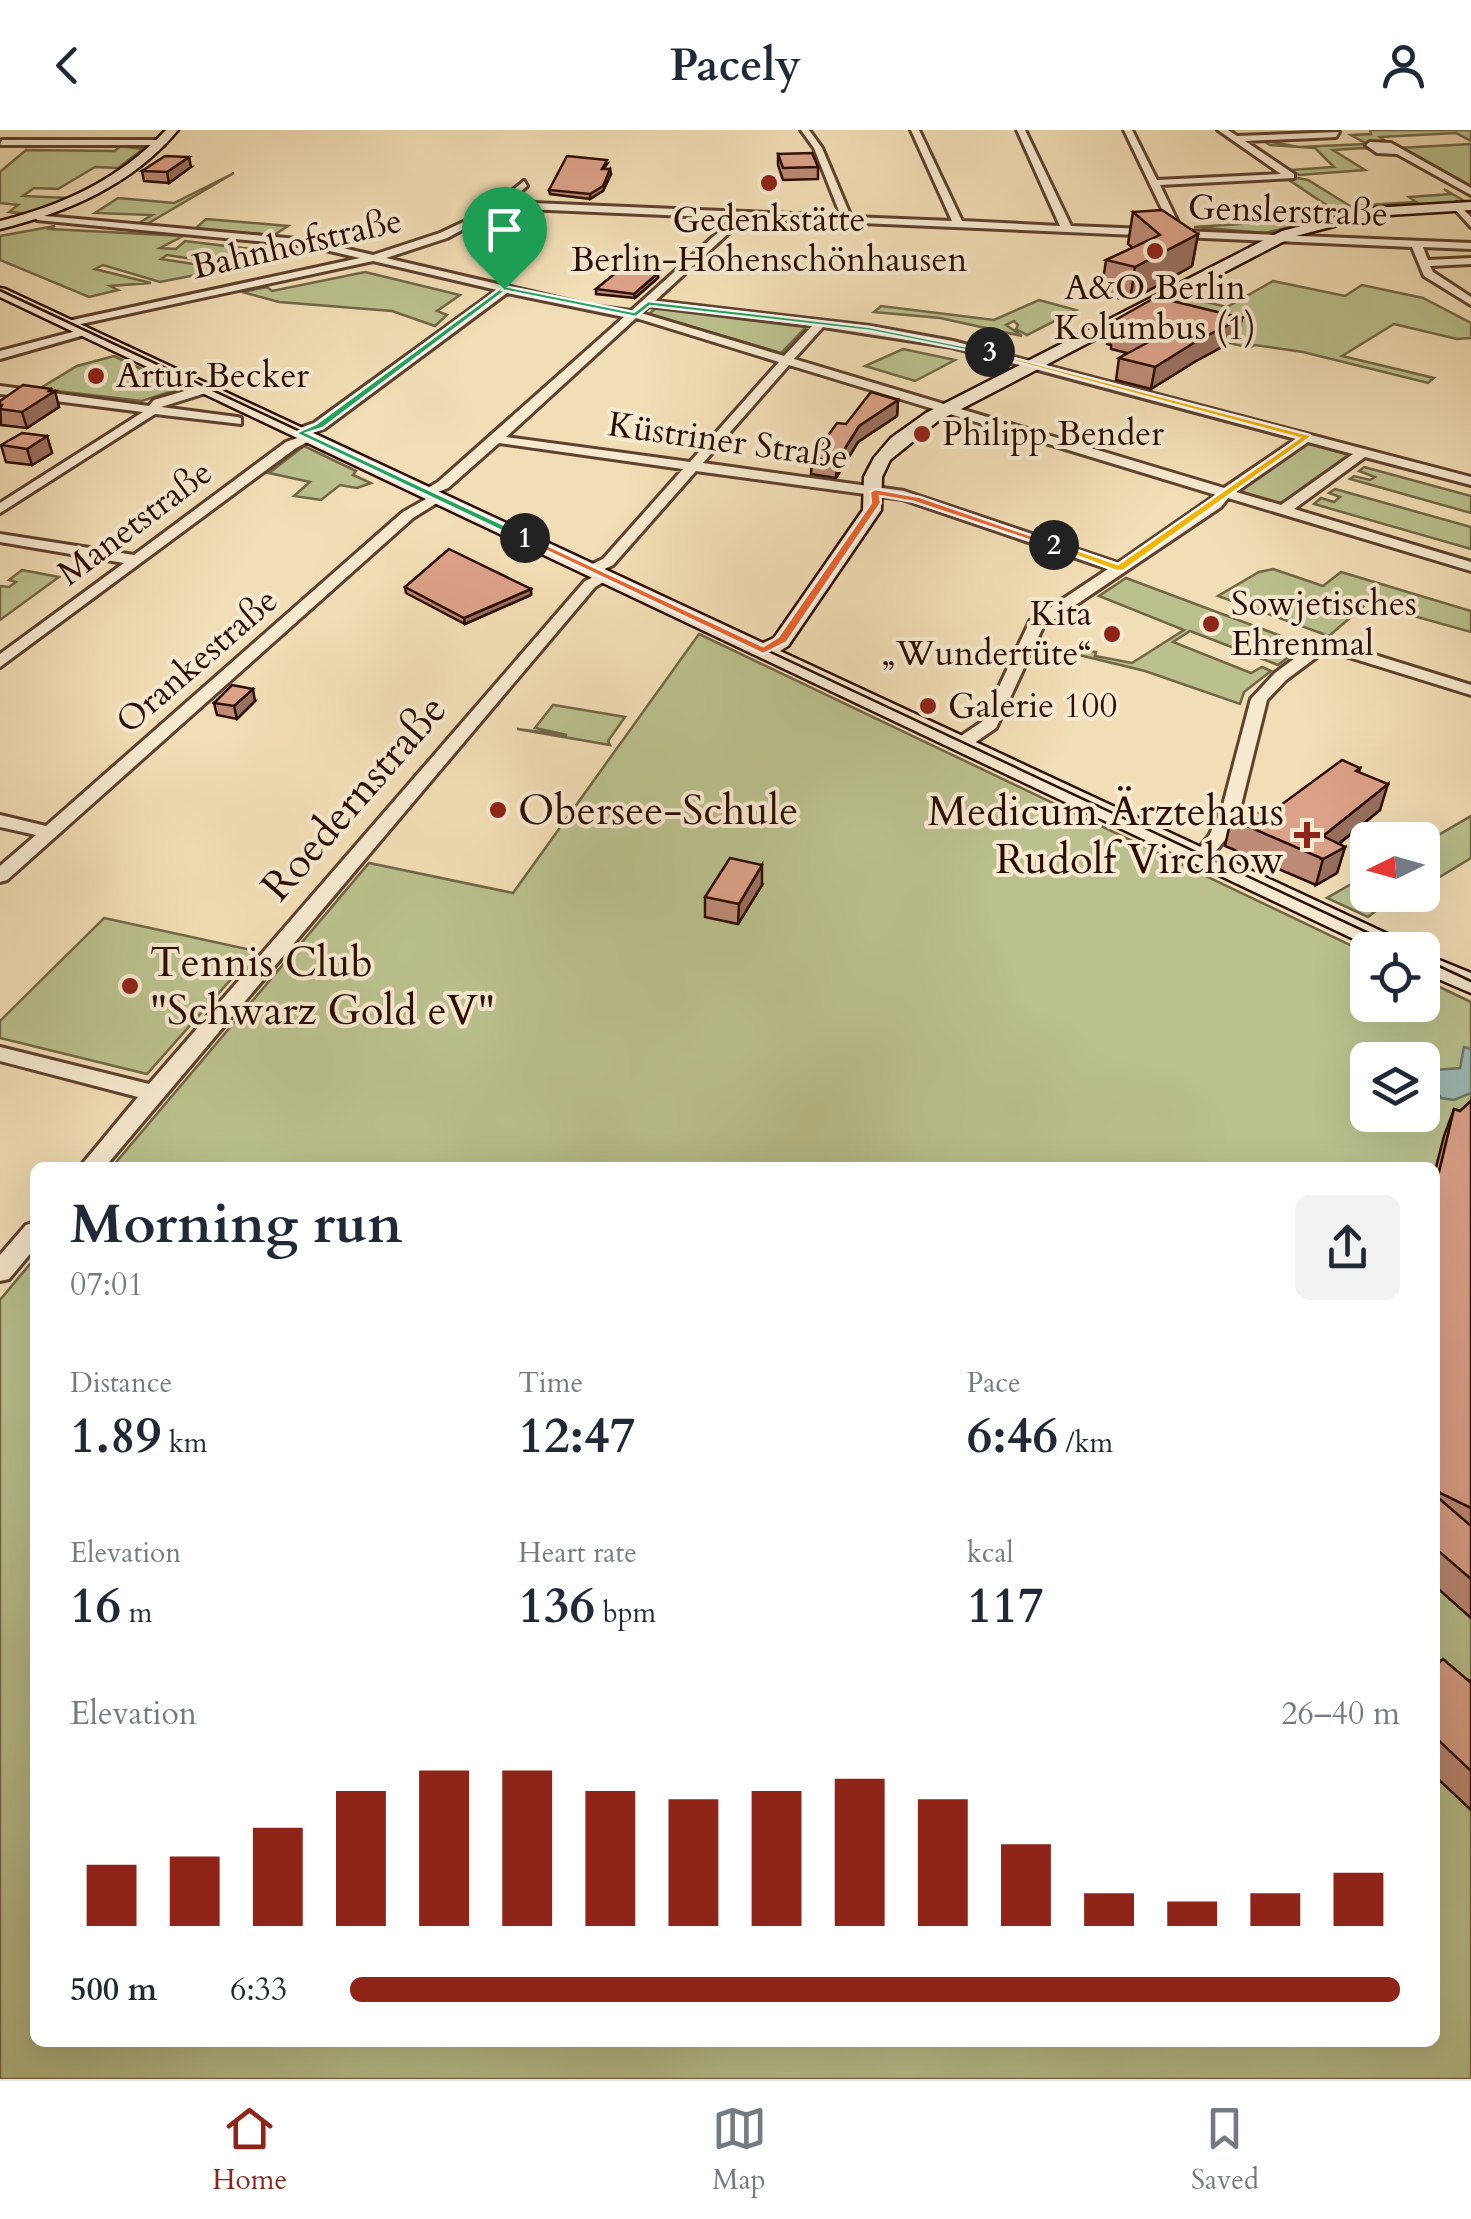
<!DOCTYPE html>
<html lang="en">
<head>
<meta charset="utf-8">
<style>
  :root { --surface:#fff; --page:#f2f2f3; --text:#1f2937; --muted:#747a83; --line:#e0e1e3; --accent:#8f2418 }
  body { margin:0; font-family:Cardo,serif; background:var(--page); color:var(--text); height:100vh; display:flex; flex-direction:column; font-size:38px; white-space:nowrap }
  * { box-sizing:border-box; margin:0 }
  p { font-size:32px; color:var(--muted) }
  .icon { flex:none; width:55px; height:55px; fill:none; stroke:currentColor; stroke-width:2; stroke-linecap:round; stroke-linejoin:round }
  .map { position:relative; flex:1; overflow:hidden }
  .details { position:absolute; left:30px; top:1032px; width:1410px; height:885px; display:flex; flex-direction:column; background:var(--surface); border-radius:15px; box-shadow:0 10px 40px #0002 }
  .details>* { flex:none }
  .needle { width:65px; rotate:265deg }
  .controls { position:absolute; left:1350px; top:692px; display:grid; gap:20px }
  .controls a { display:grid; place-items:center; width:90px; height:90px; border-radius:15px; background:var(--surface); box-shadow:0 10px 40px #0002; font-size:50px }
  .pin { position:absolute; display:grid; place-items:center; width:85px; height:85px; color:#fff; margin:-102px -42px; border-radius:50% 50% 50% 0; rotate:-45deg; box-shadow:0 0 10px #0007 }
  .pin .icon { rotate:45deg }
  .km { position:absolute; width:50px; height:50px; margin:-25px; border-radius:50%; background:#222; color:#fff; font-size:28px; line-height:50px; text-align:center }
  .round { display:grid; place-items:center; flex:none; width:105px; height:105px; border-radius:15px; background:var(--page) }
  .overview { display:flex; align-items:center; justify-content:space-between; height:170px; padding:0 40px }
  h1 { font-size:55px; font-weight:700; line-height:75px }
  .stats { display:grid; grid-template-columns:repeat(3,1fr); gap:15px; height:170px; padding:10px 40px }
  .stats div { display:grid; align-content:center }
  .stats b { font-size:50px; font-weight:700 }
  .stats small { font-size:28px; font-weight:400 }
  .stats p { font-size:28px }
  .chart { height:280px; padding:20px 40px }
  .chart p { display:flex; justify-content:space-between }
  .chart svg { width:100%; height:180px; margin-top:10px; stroke:var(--accent); stroke-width:6 }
  ul { padding:0 40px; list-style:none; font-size:32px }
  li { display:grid; grid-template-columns:160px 120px 1fr; align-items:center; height:75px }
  li i { height:25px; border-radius:12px; background:var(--accent) }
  header { display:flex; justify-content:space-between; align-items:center; height:130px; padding:0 40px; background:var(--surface); font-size:45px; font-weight:700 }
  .tab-bar { display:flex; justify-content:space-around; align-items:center; height:140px; border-top:2px solid var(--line); background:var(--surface); font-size:28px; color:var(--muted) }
  .tab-bar a { display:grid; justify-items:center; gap:5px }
  .tab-bar .on { color:var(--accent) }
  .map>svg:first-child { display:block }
  .green { fill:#bac18e; stroke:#736748; stroke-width:2.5; fill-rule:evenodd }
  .water { fill:#9cbbb4; stroke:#6f756c; stroke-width:2.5 }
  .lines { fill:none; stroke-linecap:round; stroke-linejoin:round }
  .street-casing { stroke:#5e412e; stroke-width:6 }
  .secondary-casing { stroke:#2c0d01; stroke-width:5 }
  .street { fill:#f7ead0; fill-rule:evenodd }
  .secondary { fill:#f7ead0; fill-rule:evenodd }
  .tram { stroke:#2c0d01; stroke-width:2.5 }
  .wall { fill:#bd8b76; stroke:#2c0d01; stroke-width:2.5 }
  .shaded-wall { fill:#9a7160; stroke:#2c0d01; stroke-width:2.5 }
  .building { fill:#dca289; stroke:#2c0d01; stroke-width:2.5 }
  .split-1 { fill:#22a559; stroke:#fff; stroke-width:2.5 }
  .split-2 { fill:#f0652b; stroke:#fff; stroke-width:2.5 }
  .split-3 { fill:#f5b400; stroke:#fff; stroke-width:2.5 }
  .split-4 { fill:#22a559; stroke:#fff; stroke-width:2.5 }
  .poi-dot { fill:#8f2418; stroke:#f7ead0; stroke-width:4 }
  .labels { text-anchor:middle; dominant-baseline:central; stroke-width:8; stroke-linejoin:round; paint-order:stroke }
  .far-street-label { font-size:35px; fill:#2c0d01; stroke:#f7ead0 }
  .far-poi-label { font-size:35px; fill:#2c0d01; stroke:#f7ead0; text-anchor:start }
  .street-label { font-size:42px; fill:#2c0d01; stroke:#f7ead0 }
  .poi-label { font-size:42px; fill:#2c0d01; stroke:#f7ead0; text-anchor:start }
</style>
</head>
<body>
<header><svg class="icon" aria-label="back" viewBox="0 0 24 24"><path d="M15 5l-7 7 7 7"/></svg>Pacely<svg class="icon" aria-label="person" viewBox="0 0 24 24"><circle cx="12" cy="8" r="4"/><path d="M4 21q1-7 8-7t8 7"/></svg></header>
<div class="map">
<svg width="1471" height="1949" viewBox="0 0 1471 1949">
  <rect width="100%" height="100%" fill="#f2deb6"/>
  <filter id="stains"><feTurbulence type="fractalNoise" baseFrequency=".002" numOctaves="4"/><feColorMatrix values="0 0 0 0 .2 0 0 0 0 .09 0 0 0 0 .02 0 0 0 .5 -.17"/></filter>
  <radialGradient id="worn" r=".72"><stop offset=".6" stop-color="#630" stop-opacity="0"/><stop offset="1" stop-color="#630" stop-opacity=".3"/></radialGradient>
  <g class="green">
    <path d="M1370,0H1471V11L1456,3L1380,7L1389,14L1379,22L1364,18L1333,20L1365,40L1299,45L1291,40L1334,37L1315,18L1270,15L1262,10L1298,17L1367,14L1351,5L1371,4Z"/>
    <path d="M1471,14V58L1398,18Z"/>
    <path d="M120,16L143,19L118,38L95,37L58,59L34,58L23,66L69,68L29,84L9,82L18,75L0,73V42L26,20L115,21Z"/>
    <path d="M234,43L147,94L139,93L152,85L95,83L118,68L174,73Z"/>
    <path d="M1292,47L1308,50L1350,76L1416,72L1409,67L1451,64L1444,59L1466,72L1366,79L1265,103L1194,97L1289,91L1298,89L1291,83L1335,81L1289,50Z"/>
    <path d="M206,89L288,96L274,105L195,99Z"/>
    <path d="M55,96L50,99L183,106L160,118L176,119L185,111L292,124L249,129L252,133L236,136L167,125L161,129L226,139L160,152L103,135L95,139L151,153L110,156L118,160L89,167L0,130V106Z"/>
    <path d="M365,142L460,165L437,181L447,185L435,196L392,181L279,172L242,162L267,157L272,161Z"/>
    <path d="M1273,151L1345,166L1362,155L1423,168L1471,193V208L1457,209L1394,194L1342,226L1434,248L1428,253L1303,222L1255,215L1249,218L1230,213L1236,210L1137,189L1180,166L1227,177Z"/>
    <path d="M1039,170L1076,180L1027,205L1016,199L1018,195L1014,191L1006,195L1022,206L940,188L874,182L881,176L994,190Z"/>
    <path d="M656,178L808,195L781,223L649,184Z"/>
    <path d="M903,219L955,230L915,251L865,236Z"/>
    <path d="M114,226L182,258L142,271L39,259L77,236Z"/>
    <path d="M1308,313L1351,325L1281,375L1237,362Z"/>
    <path d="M304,316L356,341L353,345L371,353L357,358L340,355L321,370L294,366L310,352L269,343Z"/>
    <path d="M1364,337L1471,366V383L1350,349L1354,346L1370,350L1375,347L1359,341Z"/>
    <path d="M1335,359L1471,397V419L1314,374L1321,368L1334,372L1340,367L1329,363Z"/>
    <path d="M1273,439L1323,456L1341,442L1471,481V502L1367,473L1329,506L1218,466L1259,442Z"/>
    <path d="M22,440L59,447L0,490V456L9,457L16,452L9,450Z"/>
    <path d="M1126,448L1305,515L1278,535L1190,501L1173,512L1251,543L1262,537L1271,541L1244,562L1240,574L1145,541L1042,516L1096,522L1095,526L1132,533L1184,500L1099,466Z"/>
    <path d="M699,504L1367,823L1368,875H1422L1423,849L1471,872V1949H0V1170L35,1128V1912H1435V1038L112,1037L369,733L513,763ZM1368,930H1422V985H1368Z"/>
    <path d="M553,575H554L625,587L608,611L610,615L517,599L567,605L535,598Z"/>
    <path d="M1471,686V728L1423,757V714Z"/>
    <path d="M1367,745L1368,765H1396L1368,787L1327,768Z"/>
    <path d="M104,788L256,821L147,944L0,908V891Z"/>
  </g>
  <path class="water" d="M1464,917L1471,919V963L1454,970L1441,968L1431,952L1435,940L1460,938Z"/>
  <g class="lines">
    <defs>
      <g id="street">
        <path d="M801,0H809L822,18L851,87L952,91L911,0H919L962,91L1060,96L1017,0H1025L1071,96L1172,100L1124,0H1132L1157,50L1281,44L1218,0H1228L1237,6L1339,2L1336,7L1245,11L1294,44V48L1160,55L1182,101L1471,113V119L1423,117L1428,130L1471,128V134L1430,136L1433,142L1471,167V175L1424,146L1412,117L745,88L655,171L870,196L953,211L1471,347V355L1365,327L1294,379L1471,432V441L1228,368L1221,377L1043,497L996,598L967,618H955V610L983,591L1030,491L1108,439L902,369L696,341L613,435L596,443H586V437L603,429L683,339L499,313L448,358L426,367L419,363L438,352L624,187L507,163L324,299L306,305L315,308L296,318L0,537V524L124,433L0,412V404L134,425L286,312L303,306H294V300L314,293L497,160L373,131L67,197L63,192L360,128L308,116L37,90L34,85L308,110L373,125L440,103L489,80L524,51L527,56L509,72L841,86L814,18ZM503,78L734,88L631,181L592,176L386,128L447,108ZM649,176L812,196L784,226L641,183ZM636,188L779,232L690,332L506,307ZM823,197L952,217L1296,309L1224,358L794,229ZM789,235L1216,365L1118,433L904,361L703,333ZM1308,312L1353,324L1281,375L1236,362Z"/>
        <path d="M161,10L164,15H0L2,10Z"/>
        <path d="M1370,12L1391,13L1471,58V65L1397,24L1377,23L1366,15Z"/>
        <path d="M1457,73L1471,87V97L1452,76Z"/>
        <path d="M84,199L88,204L0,229V221Z"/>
        <path d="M205,255L209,256V262L161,277L237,287L241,288V294L155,284L0,383V373L143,282L0,264V256L149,276L154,270Z"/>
        <path d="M433,365L445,368L413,388L7,750L0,752V736L36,705L0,697V685L46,696L403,382Z"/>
        <path d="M600,444L612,447L595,457L104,1038H79L138,967L0,931V917L149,954L585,451Z"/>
        <path d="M1318,511H1330L1471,555V565L1326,520L1286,550L1267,570L1240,679L1228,706L1208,731H1194L1192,727L1209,706L1222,679L1251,569L1275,543Z"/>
        <path d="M35,1092V1118L9,1149L0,1151V1125L26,1095Z"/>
      </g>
      <g id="secondary">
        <path d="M166,0H178C132,55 68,82 0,99V91C64,75 120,49 166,0Z"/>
        <path d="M1471,72V80L1372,86L1292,107L938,291L890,330L882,347L881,380L788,516L780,521L1409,814L1413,820H1377L0,167V158L5,159L763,513L774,508L863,380L864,347L874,328L891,308L926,283L1282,101L1372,78Z"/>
        <path d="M1422,823L1471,843V863L1422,842Z"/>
      </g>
    </defs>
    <use href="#street" class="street-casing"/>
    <use href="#secondary" class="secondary-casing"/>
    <use href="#street" class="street"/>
    <use href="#secondary" class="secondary"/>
    <g class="tram">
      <path d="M0,160L1405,820"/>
      <path d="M1422,828L1471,851"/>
    </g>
  </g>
  <g class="wall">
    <path d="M778,24L818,37V49L783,50L778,35Z"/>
    <path d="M607,34L604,39L611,44L603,61L590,69L550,64L549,60Z"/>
    <path d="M191,37L169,53L144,51L142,41Z"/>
    <path d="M1133,82L1198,104L1192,136L1130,171L1101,164L1106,130L1133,118L1128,114Z"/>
    <path d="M658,143V148L635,168L596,164V159Z"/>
    <path d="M1242,188L1237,209L1196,231L1151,259L1116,250L1119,228L1127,223L1111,219V215L1107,214L1110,193Z"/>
    <path d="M52,261L59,277L27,298L1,295L0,271Z"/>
    <path d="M898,270L897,286L858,312L836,348L811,344L812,328L846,294Z"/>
    <path d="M47,306L52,323L32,335L6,332L1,315Z"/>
    <path d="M405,457L531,459V465L465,494L406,463Z"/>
    <path d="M255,571L237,589L217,585L214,573Z"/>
    <path d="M1360,638L1359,642L1380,680L1339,714L1345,717L1337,743L1316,755L1225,716L1231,689L1270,683Z"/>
    <path d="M762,755L738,794L705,787V767Z"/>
    <path d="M1471,971V1488L1435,1456V1041L1444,1006L1454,979L1460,981Z"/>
    <path d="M1435,1536L1471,1551V1680L1435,1646Z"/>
  </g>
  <g class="shaded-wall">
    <path d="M189,27L191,37L169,53L167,42Z"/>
    <path d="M610,39L611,44L603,61L590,69V64Z"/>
    <path d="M1198,104L1192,136L1130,171L1135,137Z"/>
    <path d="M658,143V148L635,168L634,164Z"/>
    <path d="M1242,188L1237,209L1196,231L1151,259L1155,237L1200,209Z"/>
    <path d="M51,259L52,263L55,261L59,277L27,298L22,282Z"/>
    <path d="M898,270L897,286L858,312L836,348L837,331L859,296Z"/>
    <path d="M47,306L52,323L32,335L27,319Z"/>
    <path d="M531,459V465L465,494L464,488Z"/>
    <path d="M253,559L255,571L237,589L234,576Z"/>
    <path d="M1388,654L1380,680L1321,728L1323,706Z"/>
    <path d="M1345,717L1337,743L1316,755L1323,729Z"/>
    <path d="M762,735V755L738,794L739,774Z"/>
  </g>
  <g class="building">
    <path d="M812,23L818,37L783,38L778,24Z"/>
    <path d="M165,26L189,27L167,42L142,41Z"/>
    <path d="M567,26L607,30L602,39H610L603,56L590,64L549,60Z"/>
    <path d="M1162,80L1198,104L1135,137L1106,130L1160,105L1133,82Z"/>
    <path d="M618,141L658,143L634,164L596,159Z"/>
    <path d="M1156,167L1242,188L1200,209L1155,237L1119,228L1156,208L1114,197L1118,195L1110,193Z"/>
    <path d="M23,255L51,259L49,261H55L22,282L0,279L2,275H0V271Z"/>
    <path d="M871,262L898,270L859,296L837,331L812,328L837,293L846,294Z"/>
    <path d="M22,303L47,306L27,319L1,315Z"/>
    <path d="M449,419L531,459L464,488L405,457Z"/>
    <path d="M232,555L253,559L234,576L214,573Z"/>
    <path d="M1342,630L1360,638L1356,641L1388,654L1323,706L1345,717L1323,729L1231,689L1236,683H1270Z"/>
    <path d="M730,728L762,735L739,774L705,767Z"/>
    <path d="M1471,971V1378L1440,1363L1435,1354V1059L1454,979L1460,981Z"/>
    <path d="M1435,1365L1471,1396V1449L1435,1418Z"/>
    <path d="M1443,1529L1470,1552L1471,1551V1641L1435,1607V1536Z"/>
  </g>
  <path class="split-1" d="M502,157L508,159L323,298L307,303L528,406L525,412L295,303L316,294Z"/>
  <path class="split-2" d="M875,359L920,367L1059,415L1050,417L914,372L880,366L881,373L787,512L763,524L519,408L528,406L763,516L778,507L871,373L870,362Z"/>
  <path class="split-3" d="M987,221L1310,305L1311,307L1123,441H1116L1048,415L1057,413L1118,434L1299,308L987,224Z"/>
  <path class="split-4" d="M504,156L634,182L648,171L870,197L994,222L990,225L870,201L650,176L636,187L502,160Z"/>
  <g class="poi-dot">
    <circle cx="769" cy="53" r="10"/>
    <circle cx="1155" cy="121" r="10"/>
    <circle cx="96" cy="246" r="10"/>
    <circle cx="922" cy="304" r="10"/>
    <circle cx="1211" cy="494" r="10"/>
    <circle cx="1112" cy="504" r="10"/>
    <circle cx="928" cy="576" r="10"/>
    <circle cx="498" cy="680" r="10"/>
    <path d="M1302 690h10v10h10v10h-10v10h-10v-10h-10v-10h10z"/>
    <circle cx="130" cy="856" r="10"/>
  </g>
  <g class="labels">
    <g class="far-street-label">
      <text transform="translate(1288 81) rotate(2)">Genslerstraße</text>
      <text transform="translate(297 114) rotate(-13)">Bahnhofstraße</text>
      <text transform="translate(728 311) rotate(8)">Küstriner Straße</text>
      <text transform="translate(135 393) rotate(-37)">Manetstraße</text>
      <text transform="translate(197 531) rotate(-41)">Orankestraße</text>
    </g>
    <g class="far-poi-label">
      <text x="769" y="90" text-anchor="middle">Gedenkstätte<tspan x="769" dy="40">Berlin-Hohenschönhausen</tspan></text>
      <text x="1155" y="158" text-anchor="middle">A&amp;O Berlin<tspan x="1155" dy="40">Kolumbus (1)</tspan></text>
      <text x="116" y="246">Artur Becker</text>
      <text x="942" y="304">Philipp Bender</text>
      <text x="1231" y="474">Sowjetisches<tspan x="1231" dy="40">Ehrenmal</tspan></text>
      <text x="1092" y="484" text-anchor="end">Kita<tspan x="1092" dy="40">„Wundertüte“</tspan></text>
      <text x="948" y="576">Galerie 100</text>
    </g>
    <g class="street-label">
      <text transform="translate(354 668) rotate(-49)">Roedernstraße</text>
    </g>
    <g class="poi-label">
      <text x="518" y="680">Obersee-Schule</text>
      <text x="1284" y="681" text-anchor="end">Medicum Ärztehaus<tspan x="1284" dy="48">Rudolf Virchow</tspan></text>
      <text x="150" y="832">Tennis Club<tspan x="150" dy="48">"Schwarz Gold eV"</tspan></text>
    </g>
  </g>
  <rect width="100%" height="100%" filter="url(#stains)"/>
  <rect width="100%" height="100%" fill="url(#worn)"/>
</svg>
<div class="controls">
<a><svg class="needle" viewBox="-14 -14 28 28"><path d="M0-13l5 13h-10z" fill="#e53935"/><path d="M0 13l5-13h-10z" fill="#747a83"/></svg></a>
<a><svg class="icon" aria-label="locate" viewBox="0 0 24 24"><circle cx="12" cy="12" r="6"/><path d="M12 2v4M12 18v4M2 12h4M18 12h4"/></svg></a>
<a><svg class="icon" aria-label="layers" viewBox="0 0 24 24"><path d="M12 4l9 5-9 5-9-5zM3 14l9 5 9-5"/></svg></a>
</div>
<div class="pin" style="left:504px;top:159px;background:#1e9e55"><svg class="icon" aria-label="arrive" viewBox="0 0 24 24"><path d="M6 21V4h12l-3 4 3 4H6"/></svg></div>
<b class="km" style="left:525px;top:408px">1</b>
<b class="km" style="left:1054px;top:415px">2</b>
<b class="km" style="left:990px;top:222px">3</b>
<section class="details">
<div class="overview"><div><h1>Morning run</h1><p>07:01</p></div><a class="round"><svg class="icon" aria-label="share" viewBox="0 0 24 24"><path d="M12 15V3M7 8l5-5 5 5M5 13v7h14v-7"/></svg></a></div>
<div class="stats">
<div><p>Distance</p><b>1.89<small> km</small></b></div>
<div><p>Time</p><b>12:47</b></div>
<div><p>Pace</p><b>6:46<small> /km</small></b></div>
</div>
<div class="stats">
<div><p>Elevation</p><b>16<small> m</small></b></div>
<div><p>Heart rate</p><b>136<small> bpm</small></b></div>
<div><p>kcal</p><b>117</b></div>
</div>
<div class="chart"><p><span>Elevation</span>26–40 m</p>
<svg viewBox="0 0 160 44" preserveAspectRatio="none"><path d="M5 44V29M15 44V27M25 44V20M35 44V11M45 44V6M55 44V6M65 44V11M75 44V13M85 44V11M95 44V8M105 44V13M115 44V24M125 44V36M135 44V38M145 44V36M155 44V31"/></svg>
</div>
<ul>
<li><b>500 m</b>6:33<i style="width:100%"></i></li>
</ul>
</section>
</div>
<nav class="tab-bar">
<a class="on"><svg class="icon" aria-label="home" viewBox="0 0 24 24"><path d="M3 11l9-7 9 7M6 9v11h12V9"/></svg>Home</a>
<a><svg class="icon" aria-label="map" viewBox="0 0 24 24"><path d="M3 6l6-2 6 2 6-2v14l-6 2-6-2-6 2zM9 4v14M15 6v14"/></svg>Map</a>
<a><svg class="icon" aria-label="saved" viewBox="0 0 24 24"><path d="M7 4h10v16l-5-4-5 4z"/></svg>Saved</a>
</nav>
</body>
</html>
